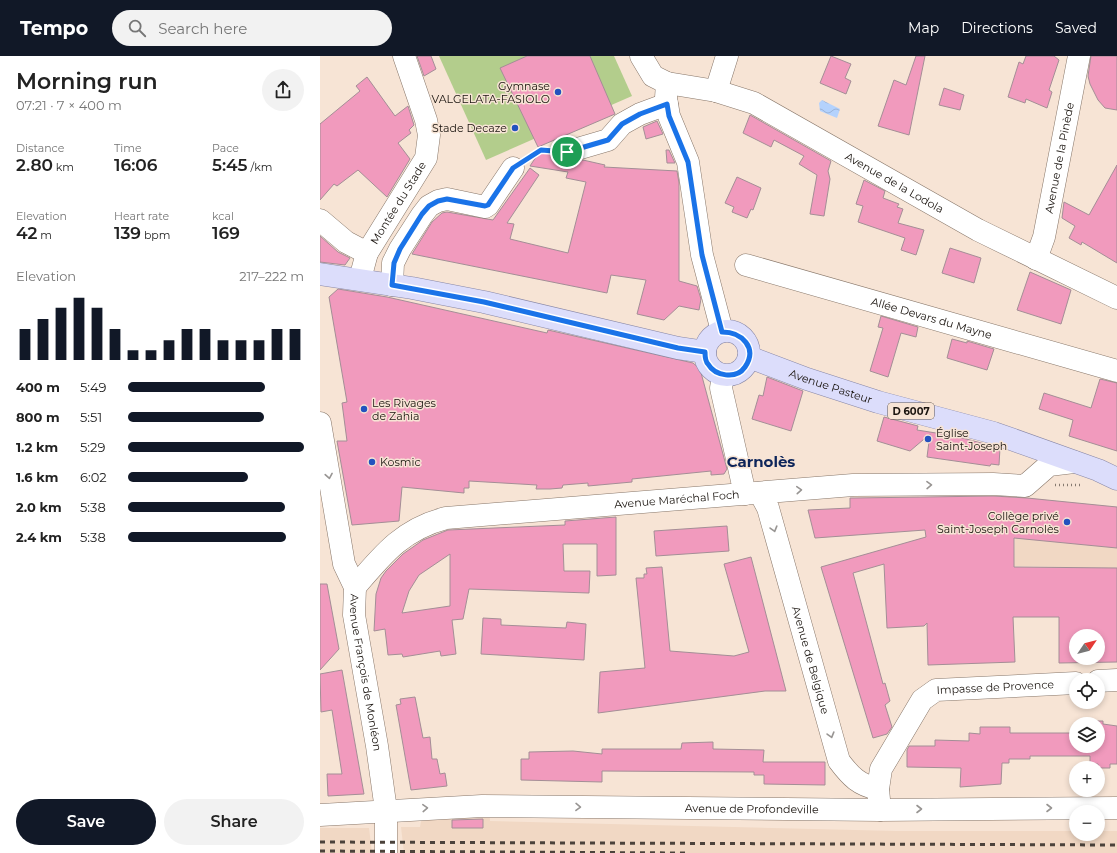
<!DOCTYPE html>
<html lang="en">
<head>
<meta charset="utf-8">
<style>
  :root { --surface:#fff; --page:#f2f2f2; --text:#222; --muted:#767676; --accent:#111827 }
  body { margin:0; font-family:Montserrat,sans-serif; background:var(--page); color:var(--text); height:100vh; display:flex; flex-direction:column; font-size:15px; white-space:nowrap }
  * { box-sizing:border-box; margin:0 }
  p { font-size:13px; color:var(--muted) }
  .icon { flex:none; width:22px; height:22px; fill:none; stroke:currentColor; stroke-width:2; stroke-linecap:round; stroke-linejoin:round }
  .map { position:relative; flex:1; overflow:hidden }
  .side { display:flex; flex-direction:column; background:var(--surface); width:320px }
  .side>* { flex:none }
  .needle { width:26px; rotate:55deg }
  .fabs { position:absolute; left:749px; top:573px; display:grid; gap:8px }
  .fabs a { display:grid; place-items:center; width:36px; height:36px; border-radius:50%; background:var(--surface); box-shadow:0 2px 6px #0003; font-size:20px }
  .pin { position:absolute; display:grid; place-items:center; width:34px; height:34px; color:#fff; margin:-17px; border:2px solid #fff; border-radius:50%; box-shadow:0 1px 4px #0007 }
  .round { display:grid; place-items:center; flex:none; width:42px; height:42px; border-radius:21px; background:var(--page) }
  .headline { display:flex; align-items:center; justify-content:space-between; height:68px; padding:0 16px }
  h1 { font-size:22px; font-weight:600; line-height:30px }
  .stats { display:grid; grid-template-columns:repeat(3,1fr); gap:6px; height:68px; padding:4px 16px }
  .stats div { display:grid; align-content:center }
  .stats b { font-size:17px; font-weight:600 }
  .stats small { font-size:11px; font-weight:400 }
  .stats p { font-size:11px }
  .chart { height:112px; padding:8px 16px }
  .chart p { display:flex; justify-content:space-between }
  .chart svg { width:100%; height:72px; margin-top:4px; stroke:var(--accent); stroke-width:6 }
  .cta { display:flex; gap:8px; margin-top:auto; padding:8px 16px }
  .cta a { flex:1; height:46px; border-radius:24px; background:var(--accent); color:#fff; font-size:16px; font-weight:600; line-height:46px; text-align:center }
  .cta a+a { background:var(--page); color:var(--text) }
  ul { padding:0 16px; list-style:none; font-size:13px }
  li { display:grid; grid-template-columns:64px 48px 1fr; align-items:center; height:30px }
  li i { height:10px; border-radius:5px; background:var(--accent) }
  header { display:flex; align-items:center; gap:24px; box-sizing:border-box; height:56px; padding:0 20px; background:var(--accent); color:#fff }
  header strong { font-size:19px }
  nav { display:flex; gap:22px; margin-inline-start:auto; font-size:14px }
  .search { width:280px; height:36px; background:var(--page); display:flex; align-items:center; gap:10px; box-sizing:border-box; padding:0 14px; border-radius:22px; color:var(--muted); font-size:15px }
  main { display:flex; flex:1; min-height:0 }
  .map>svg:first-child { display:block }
  .built { fill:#f1d8c4 }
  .garden { fill:#b3cd8c }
  .water { fill:url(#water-waves) }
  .building { fill:#f19abd; stroke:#a48e96; fill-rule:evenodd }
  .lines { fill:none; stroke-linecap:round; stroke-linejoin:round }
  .minor-casing { stroke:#88776a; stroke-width:23 }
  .major-casing { stroke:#8887a6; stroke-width:23 }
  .path { stroke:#867a70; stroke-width:2.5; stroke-dasharray:1 3; stroke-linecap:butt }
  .minor { stroke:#fff; stroke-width:22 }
  .major { stroke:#dcddfb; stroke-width:22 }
  .rail { stroke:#4b423b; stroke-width:3; stroke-dasharray:5 5; stroke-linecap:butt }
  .oneway { stroke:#989593 }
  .route-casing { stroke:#fff; stroke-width:8 }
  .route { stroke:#1a73e8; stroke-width:5 }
  .poi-dot { fill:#2252bf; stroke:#f7e4d5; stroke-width:1.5 }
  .labels { text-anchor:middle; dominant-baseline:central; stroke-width:3; stroke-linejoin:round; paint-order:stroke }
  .shield { fill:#f7e4d5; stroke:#5c524a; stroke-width:1 }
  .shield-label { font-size:10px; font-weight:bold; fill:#19130e }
  .poi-label { font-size:11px; fill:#19130e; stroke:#f7e4d5; text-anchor:end }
  .street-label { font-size:11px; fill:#19130e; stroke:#f7e4d5 }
  .district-label { font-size:15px; font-weight:bold; fill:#0d255a; stroke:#f7e4d5 }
</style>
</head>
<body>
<header>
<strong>Tempo</strong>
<div class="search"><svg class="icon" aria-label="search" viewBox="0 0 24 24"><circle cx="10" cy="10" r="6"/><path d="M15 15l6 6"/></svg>Search here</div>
<nav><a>Map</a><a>Directions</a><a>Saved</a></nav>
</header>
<main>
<section class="side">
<div class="headline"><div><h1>Morning run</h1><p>07:21 · 7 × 400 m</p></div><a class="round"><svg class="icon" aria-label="share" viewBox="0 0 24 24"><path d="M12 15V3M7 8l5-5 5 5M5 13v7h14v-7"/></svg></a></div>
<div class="stats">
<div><p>Distance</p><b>2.80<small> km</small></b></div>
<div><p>Time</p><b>16:06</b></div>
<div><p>Pace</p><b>5:45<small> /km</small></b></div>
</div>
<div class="stats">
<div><p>Elevation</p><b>42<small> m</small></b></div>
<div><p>Heart rate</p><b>139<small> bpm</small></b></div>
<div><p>kcal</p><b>169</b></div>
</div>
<div class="chart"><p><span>Elevation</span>217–222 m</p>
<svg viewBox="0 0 160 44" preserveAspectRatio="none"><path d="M5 44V25M15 44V19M25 44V12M35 44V6M45 44V12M55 44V25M65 44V38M75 44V38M85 44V32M95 44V25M105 44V25M115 44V32M125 44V32M135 44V32M145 44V25M155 44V25"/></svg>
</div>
<ul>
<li><b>400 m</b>5:49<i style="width:78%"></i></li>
<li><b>800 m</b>5:51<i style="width:77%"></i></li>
<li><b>1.2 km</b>5:29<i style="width:100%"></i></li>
<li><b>1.6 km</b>6:02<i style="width:68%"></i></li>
<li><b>2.0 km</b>5:38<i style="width:89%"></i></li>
<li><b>2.4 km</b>5:38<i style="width:90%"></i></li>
</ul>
<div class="cta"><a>Save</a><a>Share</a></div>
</section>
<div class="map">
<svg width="797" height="797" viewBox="0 0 797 797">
  <defs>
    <pattern id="water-waves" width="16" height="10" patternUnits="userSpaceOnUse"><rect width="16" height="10" fill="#b4d2fd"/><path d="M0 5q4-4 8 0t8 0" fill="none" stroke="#9ab3d8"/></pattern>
  </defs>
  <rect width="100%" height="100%" fill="#f7e4d5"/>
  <g class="built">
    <path d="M697,441L797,451V512L694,510Z"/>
    <path d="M169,752L170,765L576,775H756V778H778V775H797V797H84L81,771H100L102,759Z"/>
    <path d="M0,772H49L52,797H0Z"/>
  </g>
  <path class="garden" d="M119,0H294L312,40L166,104Z"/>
  <path class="water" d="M502,44L520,53L517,62L500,55L499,47Z"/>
  <g class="building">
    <path d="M97,0H111L116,13L104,20Z"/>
    <path d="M207,0H270L295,58L218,91L180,12Z"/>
    <path d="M511,0L531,8L525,22L531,25L526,38L500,27Z"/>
    <path d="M596,0H605L589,79L558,70L574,24L586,29Z"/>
    <path d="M706,0H734L739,4L729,34L732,36L727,52L706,43L705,47L688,41L699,6L703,8Z"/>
    <path d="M771,0H797V54L785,52L778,44L770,28L768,20Z"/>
    <path d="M47,21L75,60L88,50L94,69L89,74L91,77L78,87L90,103L67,141L38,114L17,130L14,128L0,144V68L40,35L36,30Z"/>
    <path d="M624,32L644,39L640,54L619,49Z"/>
    <path d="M430,59L511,105L508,115L510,123L504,160L490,158L497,119L479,108L484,100L454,84L451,91L423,77Z"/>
    <path d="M337,65L343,78L326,83L323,71Z"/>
    <path d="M346,94H349L355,107H347Z"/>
    <path d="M220,95L235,98L238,105L244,108L263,104L285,109L284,111L357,115L359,127V225L377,230L381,243L379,254L359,250L344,264L317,258L326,224L291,219L287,237L92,198L112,166L122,157L127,156L173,164L210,112L219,119L187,167L194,168L190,183L248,197L266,126L246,122L248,116L210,110Z"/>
    <path d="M797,109V207L762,186L761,189L749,182L755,170L742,162L744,146L769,159Z"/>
    <path d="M417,121L441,132L433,154L431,153L427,162L412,156L414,151L405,147Z"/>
    <path d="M544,124L565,135L563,142L579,148L577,151L583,153L578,167L604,174L596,199L581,194L585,182L538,166L543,150L536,148Z"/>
    <path d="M0,180L18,196L30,202L25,209L0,206Z"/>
    <path d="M630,192L661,202L654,227L622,217Z"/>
    <path d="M710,216L751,234L741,268L697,254Z"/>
    <path d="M18,233L67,241L227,277L228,274L373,307L380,313L407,413L404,418L391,419V415L312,423V426L268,430V427L243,429L242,432L230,433H216L217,429L149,425V432H144V437L82,431L79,465L32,469L17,385H27L22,347L27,346L9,241Z"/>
    <path d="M561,260L598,271L596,281L581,277L568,321L550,315L563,272L558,271Z"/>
    <path d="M632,283L647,287V285L674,293L667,314L627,302Z"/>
    <path d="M447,321L483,335L471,375L432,363L439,339L443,340Z"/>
    <path d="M780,323L797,327V395L749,380L753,364L719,353L724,337L771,352Z"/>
    <path d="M564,361L598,370L597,374L635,380L680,392L679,409L671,408L670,410L607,401L610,378L590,395L557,385Z"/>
    <path d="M673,440L707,442L797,451V492L694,482V511L797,512V606L739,607V561H693L695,606L608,609L607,567L604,570L567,572L564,508L533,517L563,628L565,627L570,645L565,649L572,671L567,678L553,682L501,511L606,481L605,474L495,482L488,454L530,452V442H534ZM756,580H778V602H756Z"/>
    <path d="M296,461V519L277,520V488H243L244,515H270L269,537L149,533L143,563L132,564L136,598L121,600L120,595L83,601L82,598L68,599L65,573L54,575L56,538L61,522L66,515L83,498L103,484L128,474L245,469V465ZM130,498V550L82,557L89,535L99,519Z"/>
    <path d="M407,470L409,495L336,500L334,475Z"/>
    <path d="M431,501L466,635H445L278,657L280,616L325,612L316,522H324V518H327L326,512L342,511L350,595L414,600L429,596L404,508Z"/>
    <path d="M0,528H7L19,593L0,614Z"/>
    <path d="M163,562L181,563V569L246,572L247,566L266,568L264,604L161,598Z"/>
    <path d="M22,614L44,738L8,740L7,718H22L12,654L1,656L0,618Z"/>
    <path d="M95,641L103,682L110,681L112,703H117L120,718L125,717L127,730L91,734L76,649L81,648L80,643Z"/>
    <path d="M770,665H783V668L797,670V708H790V712H778V708H770V700H710V703H689V707H682L681,728L640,731L641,712L587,711V694L589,690H615V684L649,685V677L660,678V671H690V677H756V690H778V668H770Z"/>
    <path d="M393,686V693L444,694L443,706H505V729L444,728V719H434V716L282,715V726L201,724V703H209V696L253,695L282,698V693H361L362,687Z"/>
    <path d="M163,763V772H132V764Z"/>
  </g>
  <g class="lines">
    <defs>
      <g id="minor">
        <path d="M321,0L333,20L347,27L346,42L349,60L368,106L382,199L402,275"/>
        <path id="s1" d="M347,27L396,35L434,47L658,174L797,242"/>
        <path d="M396,35L407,0"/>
        <path d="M247,96L288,84L302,68L320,58L347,48"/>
        <path d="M0,164L26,186L47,197"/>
        <path id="s2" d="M716,203L724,181L759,0"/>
        <path id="s3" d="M426,209L797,315"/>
        <path id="s4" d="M40,223L47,197L106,102L109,79L106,64L84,0"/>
        <path d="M72,229L73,207L80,193L102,159L109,150L118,145L127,143L165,151L168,149L193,112"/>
        <path d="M403,320L401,332L425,438"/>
        <path id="s5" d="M0,367L24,508L35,531L34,559L57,690L66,754V797"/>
        <path id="s6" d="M440,437L448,452L519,705C531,721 539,729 558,733L560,754"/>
        <path id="s7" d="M35,531C63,498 83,473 126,462L533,429L673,428L705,430L729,409L754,406"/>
        <path d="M778,625L797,624"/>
        <path id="s8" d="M558,733L561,713L602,644L616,634L756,627"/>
        <path id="s9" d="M0,759L162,750L560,754L797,752"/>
      </g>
      <g id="major">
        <path d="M0,218L92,232L164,246L358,292L385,296"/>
        <circle cx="407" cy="297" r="22"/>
        <path id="s10" d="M429,301L487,323L558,346L674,377L778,414L797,423"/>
      </g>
    </defs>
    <use href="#minor" class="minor-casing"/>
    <use href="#major" class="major-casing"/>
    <g class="path">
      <path d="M208,102L221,94H229"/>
      <path d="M735,429H760"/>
    </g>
    <use href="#minor" class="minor"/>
    <use href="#major" class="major"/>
    <g class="rail">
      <path d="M0,786L797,789"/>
      <path d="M0,795L366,797"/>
    </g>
  </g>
  <defs><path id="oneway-chevron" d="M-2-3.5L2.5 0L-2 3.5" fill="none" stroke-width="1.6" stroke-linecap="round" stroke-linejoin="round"/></defs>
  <g class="oneway">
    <use href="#oneway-chevron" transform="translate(9 420) rotate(80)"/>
    <use href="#oneway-chevron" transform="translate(609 429) rotate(-1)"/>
    <use href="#oneway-chevron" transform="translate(479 434) rotate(-4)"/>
    <use href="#oneway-chevron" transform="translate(454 473) rotate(74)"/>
    <use href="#oneway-chevron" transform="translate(511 679) rotate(74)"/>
    <use href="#oneway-chevron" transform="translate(258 751) rotate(1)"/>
    <use href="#oneway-chevron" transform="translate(105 752) rotate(-3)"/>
    <use href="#oneway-chevron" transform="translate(729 752)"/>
    <use href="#oneway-chevron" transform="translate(599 753)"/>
  </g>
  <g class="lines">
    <defs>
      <path id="route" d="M347,48L349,60L368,106L382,199L402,276C422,276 438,292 425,311C416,324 395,320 388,308C385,305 385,300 385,296L358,292L164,246L72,229L74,207L80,193L102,158L109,150L118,145L127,143L165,150L168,149L193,112L221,94L247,96L288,84L302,68L320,58Z"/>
    </defs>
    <use href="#route" class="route-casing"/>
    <use href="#route" class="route"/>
  </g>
  <g class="poi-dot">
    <circle cx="238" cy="36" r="4"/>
    <circle cx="195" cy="72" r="4"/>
    <circle cx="44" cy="353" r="4"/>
    <circle cx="608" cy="383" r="4"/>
    <circle cx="52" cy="406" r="4"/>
    <circle cx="747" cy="466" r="4"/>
  </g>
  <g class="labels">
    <rect class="shield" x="568" y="347" width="46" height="16" rx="3"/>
    <g class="shield-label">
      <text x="591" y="355">D 6007</text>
    </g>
    <g class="poi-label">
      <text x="230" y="30">Gymnase<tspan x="230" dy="13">VALGELATA-FASIOLO</tspan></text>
      <text x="187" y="72">Stade Decaze</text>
      <text x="52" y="347" text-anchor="start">Les Rivages<tspan x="52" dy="13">de Zahia</tspan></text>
      <text x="616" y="377" text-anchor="start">Église<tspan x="616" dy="13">Saint-Joseph</tspan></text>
      <text x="60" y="406" text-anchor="start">Kosmic</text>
      <text x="739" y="460">Collège privé<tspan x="739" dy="13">Saint-Joseph Carnolès</tspan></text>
    </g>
    <g class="street-label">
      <text stroke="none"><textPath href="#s2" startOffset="104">Avenue de la Pinède</textPath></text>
      <text stroke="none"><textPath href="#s1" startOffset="251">Avenue de la Lodola</textPath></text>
      <text stroke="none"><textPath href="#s4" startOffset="86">Montée du Stade</textPath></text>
      <text stroke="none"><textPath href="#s3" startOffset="193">Allée Devars du Mayne</textPath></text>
      <text stroke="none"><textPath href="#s10" startOffset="87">Avenue Pasteur</textPath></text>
      <text stroke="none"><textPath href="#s7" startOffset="348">Avenue Maréchal Foch</textPath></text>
      <text stroke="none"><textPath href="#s6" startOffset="175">Avenue de Belgique</textPath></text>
      <text stroke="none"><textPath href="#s5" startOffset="255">Avenue François de Monléon</textPath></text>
      <text stroke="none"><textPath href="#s8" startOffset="177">Impasse de Provence</textPath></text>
      <text stroke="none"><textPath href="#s9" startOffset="432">Avenue de Profondeville</textPath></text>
    </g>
    <g class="district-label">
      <text x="441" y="405">Carnolès</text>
    </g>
  </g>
</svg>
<div class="fabs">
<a><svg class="needle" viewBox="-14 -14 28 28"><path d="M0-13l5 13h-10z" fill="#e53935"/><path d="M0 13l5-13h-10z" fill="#767676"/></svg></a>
<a><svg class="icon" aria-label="locate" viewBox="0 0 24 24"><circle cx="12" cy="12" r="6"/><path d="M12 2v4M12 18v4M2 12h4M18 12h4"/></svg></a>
<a><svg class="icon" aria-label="layers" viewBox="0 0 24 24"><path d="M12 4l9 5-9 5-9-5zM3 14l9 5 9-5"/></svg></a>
<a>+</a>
<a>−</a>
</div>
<div class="pin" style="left:247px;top:96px;background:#1e9e55"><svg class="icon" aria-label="arrive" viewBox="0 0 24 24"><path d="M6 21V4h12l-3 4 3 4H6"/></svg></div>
</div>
</main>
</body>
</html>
